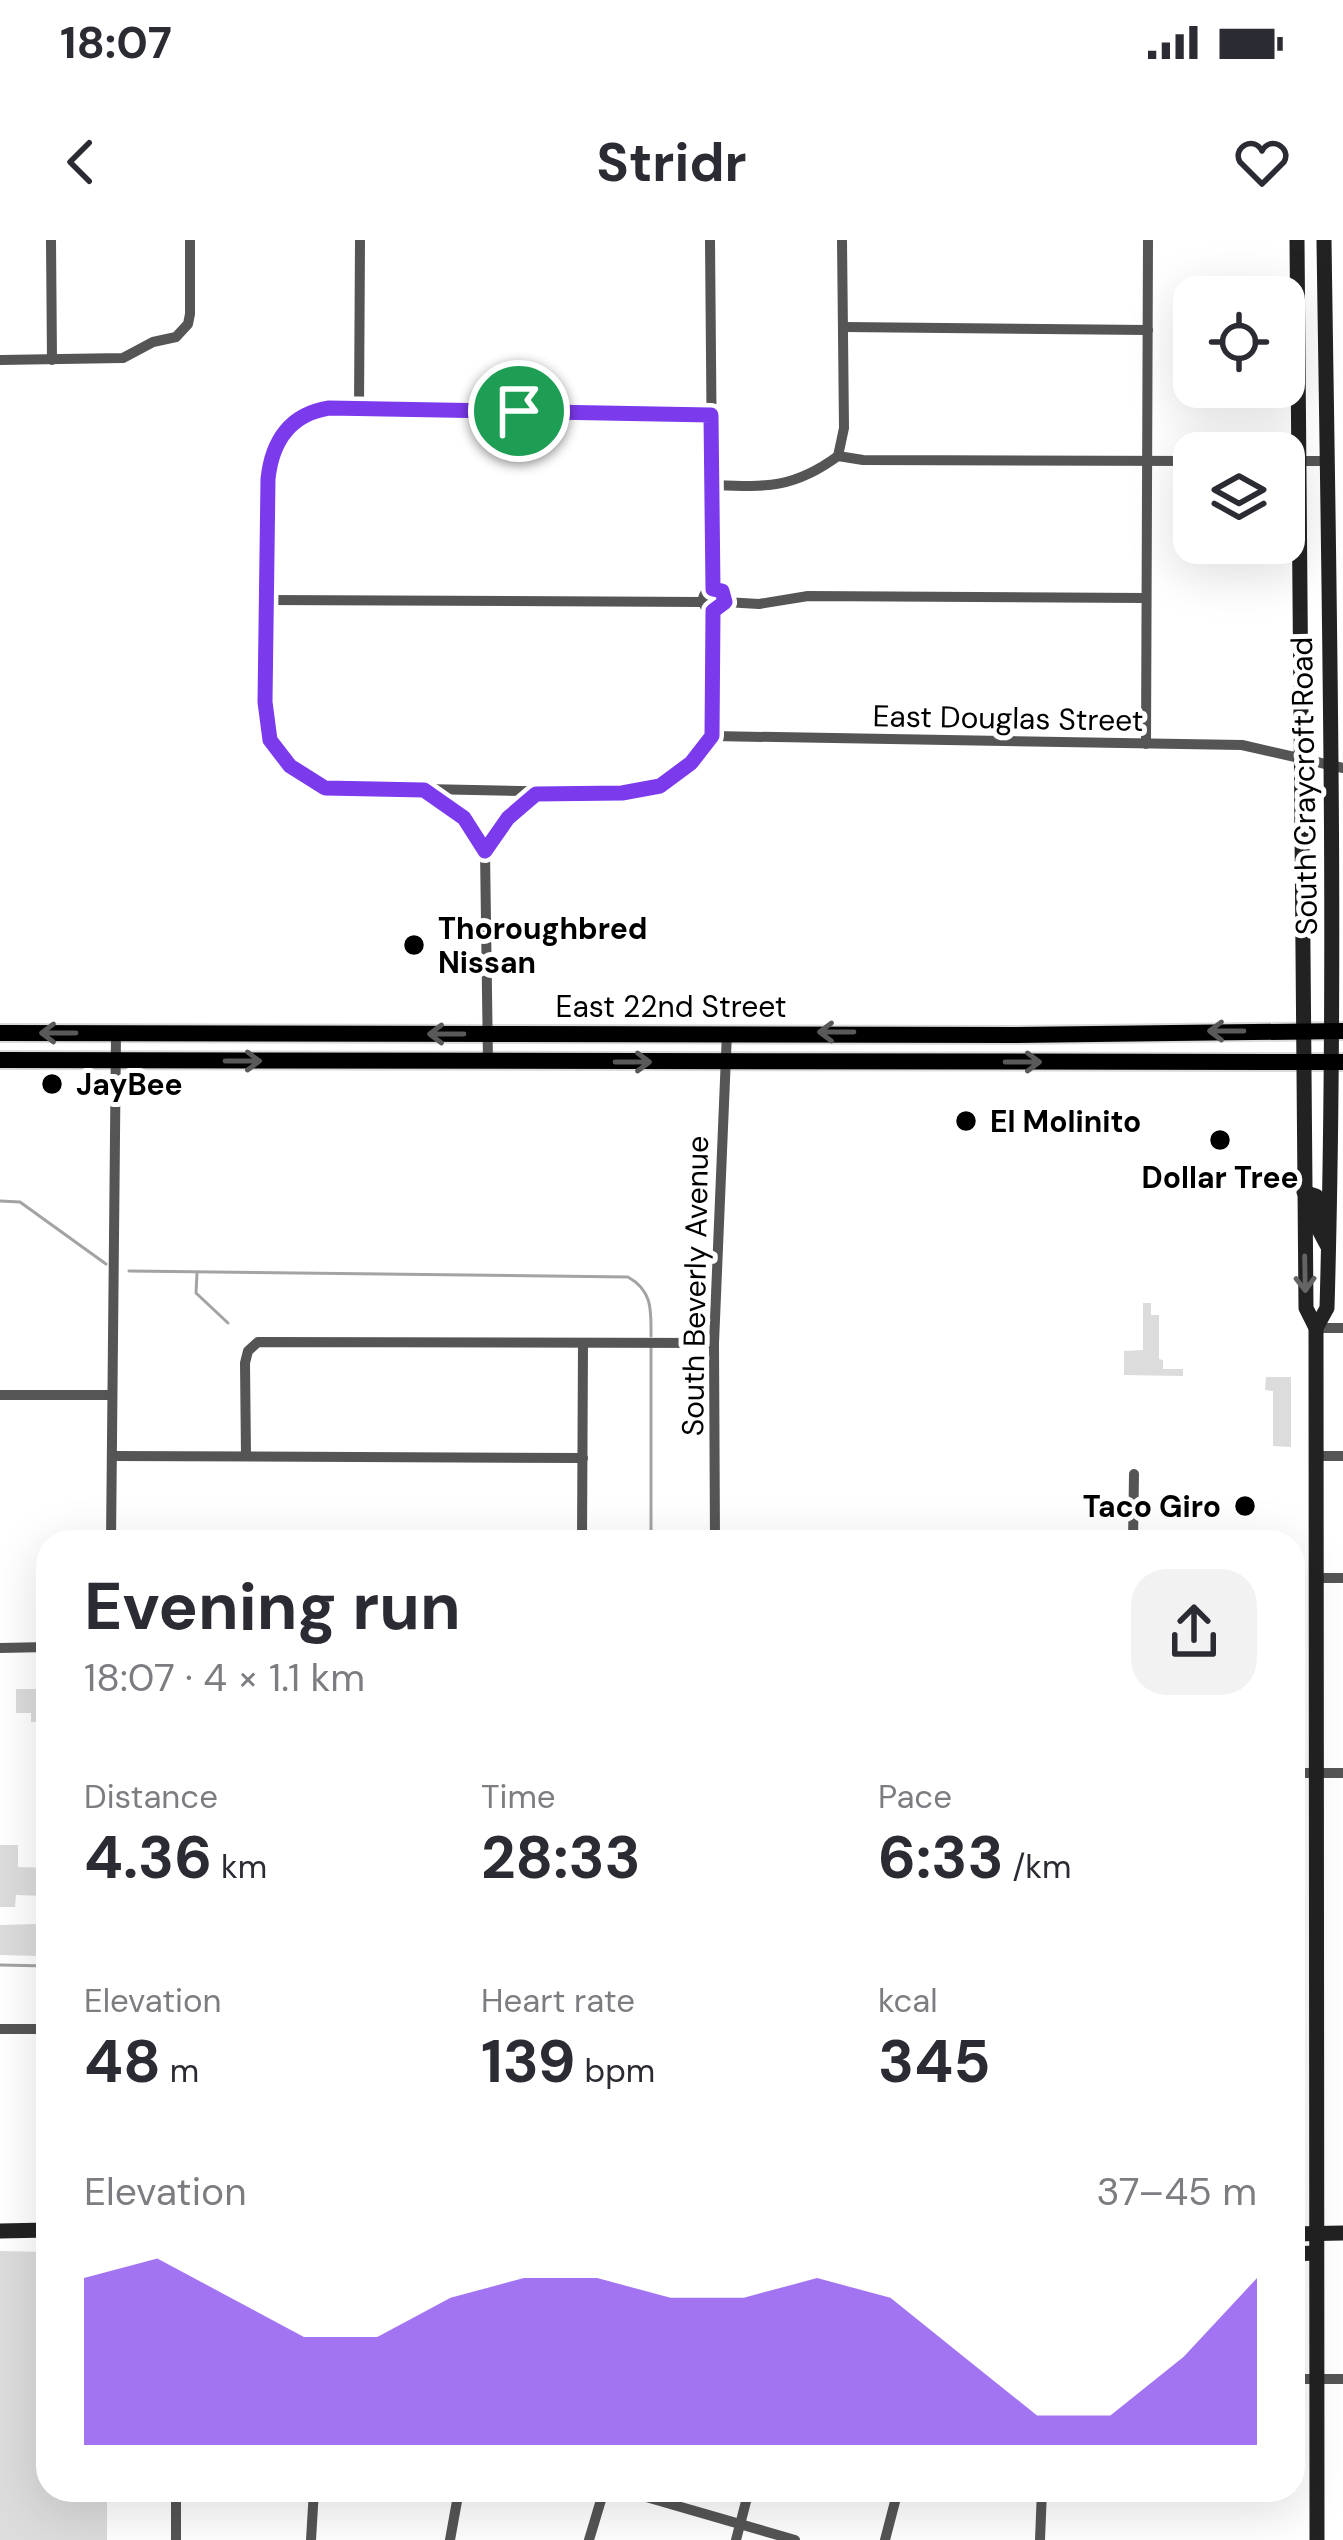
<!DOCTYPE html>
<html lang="en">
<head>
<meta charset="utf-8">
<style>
  :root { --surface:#fff; --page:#f2f2f3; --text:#2b2b33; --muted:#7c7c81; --accent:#7c3aed }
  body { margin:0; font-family:"DM Sans",sans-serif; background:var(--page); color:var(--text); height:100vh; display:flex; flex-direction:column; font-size:45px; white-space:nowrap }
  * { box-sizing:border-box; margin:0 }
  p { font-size:39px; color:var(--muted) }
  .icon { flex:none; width:66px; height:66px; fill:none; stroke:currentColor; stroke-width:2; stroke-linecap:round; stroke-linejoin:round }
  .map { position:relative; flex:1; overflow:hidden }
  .side { position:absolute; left:36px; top:1290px; width:1269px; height:972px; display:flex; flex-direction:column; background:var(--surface); border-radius:36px; box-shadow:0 12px 48px #0002 }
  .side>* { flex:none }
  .controls { position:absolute; left:1173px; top:36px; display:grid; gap:24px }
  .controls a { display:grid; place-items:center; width:132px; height:132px; border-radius:24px; background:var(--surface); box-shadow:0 12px 48px #0002; font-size:60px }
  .pin { position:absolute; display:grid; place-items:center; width:102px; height:102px; color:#fff; margin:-51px; border:6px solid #fff; border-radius:50%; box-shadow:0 3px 12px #0007 }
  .round { display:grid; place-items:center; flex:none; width:126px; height:126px; border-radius:36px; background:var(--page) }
  .headline { display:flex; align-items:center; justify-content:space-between; height:204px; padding:0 48px }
  h1 { font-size:66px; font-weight:700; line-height:90px }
  .metrics { display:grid; grid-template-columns:repeat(3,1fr); gap:18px; height:204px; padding:12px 48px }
  .metrics div { display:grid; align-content:center }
  .metrics b { font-size:60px; font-weight:700 }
  .metrics small { font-size:33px; font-weight:400 }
  .metrics p { font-size:33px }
  .chart { height:336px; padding:24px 48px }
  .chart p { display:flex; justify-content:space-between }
  .chart svg { width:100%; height:216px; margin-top:12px; fill:var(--accent); opacity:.7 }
  .status { display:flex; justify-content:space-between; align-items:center; height:84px; padding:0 60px; background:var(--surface); direction:ltr }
  .status svg { height:33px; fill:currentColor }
  header { display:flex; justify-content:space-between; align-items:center; height:156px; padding:0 48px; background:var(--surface); font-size:54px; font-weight:700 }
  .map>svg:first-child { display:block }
  .green { fill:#dcdcdc }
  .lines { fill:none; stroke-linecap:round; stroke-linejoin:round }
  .stream { stroke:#a3a3a3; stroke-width:3 }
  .primary-casing { stroke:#dbdbdb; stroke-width:20 }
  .street { stroke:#555; stroke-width:10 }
  .secondary { stroke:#222; stroke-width:15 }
  .primary { stroke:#000; stroke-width:16 }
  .oneway { stroke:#595959 }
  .oneway2 { stroke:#646464 }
  .route-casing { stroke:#fff; stroke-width:24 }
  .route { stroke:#7c3aed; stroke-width:15 }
  .poi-dot { fill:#000; stroke:#fff; stroke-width:4.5 }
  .labels { text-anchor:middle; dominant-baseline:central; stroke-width:10; stroke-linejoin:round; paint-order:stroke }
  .street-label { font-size:30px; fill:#000; stroke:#fff }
  .poi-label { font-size:30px; font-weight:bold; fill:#000; stroke:#fff; text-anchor:start }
</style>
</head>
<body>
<div class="status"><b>18:07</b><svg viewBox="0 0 49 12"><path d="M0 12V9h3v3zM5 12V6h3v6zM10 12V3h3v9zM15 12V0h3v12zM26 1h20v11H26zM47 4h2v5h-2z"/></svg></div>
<header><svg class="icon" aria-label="back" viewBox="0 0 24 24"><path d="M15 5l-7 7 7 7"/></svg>Stridr<svg class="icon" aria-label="heart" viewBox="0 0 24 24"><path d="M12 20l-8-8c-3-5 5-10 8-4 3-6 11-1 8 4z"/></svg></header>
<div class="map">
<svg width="1343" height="2300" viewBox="0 0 1343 2300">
  <rect width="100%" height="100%" fill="#fff"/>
  <g class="green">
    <path d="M1143,1063H1151V1075H1159V1119L1163,1120V1129H1183V1136L1124,1135V1111L1143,1110Z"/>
    <path d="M1266,1137H1291V1207L1273,1206V1151L1265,1150Z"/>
    <path d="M16,1449H48V1482H31V1473H16Z"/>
    <path d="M0,1605H18V1627L48,1628V1656L16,1655L15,1667H0Z"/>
    <path d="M39,1671H48V1700H39V1716L0,1715V1685L38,1684Z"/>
    <path d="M0,2011L48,2012V2250H107V2300H0Z"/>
  </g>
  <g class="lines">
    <g class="stream">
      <path d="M0,961L20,962L106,1024"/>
      <path d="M129,1031L628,1037C653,1051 651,1071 651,1096"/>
      <path d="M197,1033L196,1053L228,1083"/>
      <path d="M651,1302V1106"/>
      <path d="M0,1725L48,1726"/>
    </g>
    <defs>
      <g id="primary">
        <path d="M0,793L1017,795L1343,791"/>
        <path d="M0,820L1343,822"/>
      </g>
    </defs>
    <use href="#primary" class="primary-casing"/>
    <g class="street">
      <path d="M51,0L52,120"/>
      <path d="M710,0L713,348"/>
      <path d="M844,87L1148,90"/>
      <path d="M0,120L123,118L153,102L176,97L188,84L190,74V0"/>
      <path d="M359,169L360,0"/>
      <path d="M711,175L330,168C298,173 282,190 270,219L265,462C272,512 281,522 325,547L622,553C668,544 684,533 712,496"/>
      <path d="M838,216L844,188L842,0"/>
      <path d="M1284,221H1327"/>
      <path d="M712,245C766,247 793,249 838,216L863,220L1194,221"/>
      <circle cx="714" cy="360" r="11"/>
      <path d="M267,360L703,362"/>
      <path d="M725,362L759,364L808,356L1145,358"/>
      <path d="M712,496L1242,505L1343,528"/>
      <path d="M712,496L713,371"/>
      <path d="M1146,504L1148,0"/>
      <path d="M427,552L464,577L485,611"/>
      <path d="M488,822L485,611L508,578L536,554"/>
      <path d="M1316,1088H1343"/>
      <path d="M0,1155H112"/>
      <path d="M113,1216L583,1218"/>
      <path d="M246,1216L245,1123L248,1111L258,1102L714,1103"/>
      <path d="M1315,1216H1343"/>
      <path d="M715,1300H1133"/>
      <path d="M111,1302L116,794"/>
      <path d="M582,1302L583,1103"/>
      <path d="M715,1302L714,1103L727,792"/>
      <path d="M1133,1302L1134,1234"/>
      <path d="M1316,1338H1343"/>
      <path d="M0,1408L48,1407"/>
      <path d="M1293,1533H1343"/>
      <path d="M0,1789H48"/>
      <path d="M1293,2139H1343"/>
      <path d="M622,2250L795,2300"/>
      <path d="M176,2300V2250"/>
      <path d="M311,2300L314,2250"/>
      <path d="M450,2300L459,2250"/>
      <path d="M589,2300L604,2250"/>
      <path d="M736,2300L749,2250"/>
      <path d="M885,2300L898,2250"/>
      <path d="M1040,2300L1042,2250"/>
    </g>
    <g class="secondary">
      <path d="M1297,0L1306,1068L1316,1088L1317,2300"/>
      <path d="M1304,952L1316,956L1318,988L1327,1005"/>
      <path d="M1316,1088L1327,1068C1337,712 1329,356 1324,0"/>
      <path d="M0,1991L48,1990"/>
      <path d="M1293,1994L1343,1993"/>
      <path d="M1293,2014L1315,2013"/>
    </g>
    <use href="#primary" class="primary"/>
  </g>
  <defs><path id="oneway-shaft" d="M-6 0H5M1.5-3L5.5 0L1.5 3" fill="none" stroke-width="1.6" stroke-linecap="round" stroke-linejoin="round" transform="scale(3)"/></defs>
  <g class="oneway">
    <use href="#oneway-shaft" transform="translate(1226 791) rotate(180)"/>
    <use href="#oneway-shaft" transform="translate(836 792) rotate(180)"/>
    <use href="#oneway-shaft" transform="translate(58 793) rotate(-180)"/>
    <use href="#oneway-shaft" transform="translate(446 794) rotate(180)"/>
    <use href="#oneway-shaft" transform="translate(243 821)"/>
    <use href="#oneway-shaft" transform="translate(633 822)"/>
    <use href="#oneway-shaft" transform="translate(1023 822)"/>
  </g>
  <use class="oneway2" href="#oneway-shaft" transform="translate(1305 1034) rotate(89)"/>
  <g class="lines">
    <defs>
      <path id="route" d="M329,168L711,175L713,349L722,351L725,362L713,371L712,496L691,523L660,546L622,553L536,554L508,578L485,611L464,578L424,550L325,548L290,526L270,500L265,462L268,239C272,201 290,174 329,168Z"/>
    </defs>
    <use href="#route" class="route-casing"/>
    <use href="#route" class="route"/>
  </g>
  <g class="poi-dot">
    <circle cx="414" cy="705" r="12"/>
    <circle cx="52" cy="844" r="12"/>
    <circle cx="966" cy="881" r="12"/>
    <circle cx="1220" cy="900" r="12"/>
    <circle cx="1245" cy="1266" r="12"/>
  </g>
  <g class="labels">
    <g class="street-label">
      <text transform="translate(1008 478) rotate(1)">East Douglas Street</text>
      <text transform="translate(1304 546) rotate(-91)">South Craycroft Road</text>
      <text x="671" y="766">East 22nd Street</text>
      <text transform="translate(695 1046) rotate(-89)">South Beverly Avenue</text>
    </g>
    <g class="poi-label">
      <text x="438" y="688">Thoroughbred<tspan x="438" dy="34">Nissan</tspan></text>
      <text x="76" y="844">JayBee</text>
      <text x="990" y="881">El Molinito</text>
      <text x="1220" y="937" text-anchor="middle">Dollar Tree</text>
      <text x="1221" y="1266" text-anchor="end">Taco Giro</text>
    </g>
  </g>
</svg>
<div class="controls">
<a><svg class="icon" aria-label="locate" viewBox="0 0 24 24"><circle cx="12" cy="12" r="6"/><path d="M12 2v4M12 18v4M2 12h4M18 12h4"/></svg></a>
<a><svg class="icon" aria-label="layers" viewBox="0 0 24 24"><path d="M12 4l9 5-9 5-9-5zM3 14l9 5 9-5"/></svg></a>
</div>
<div class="pin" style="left:519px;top:171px;background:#1e9e55"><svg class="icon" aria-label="arrive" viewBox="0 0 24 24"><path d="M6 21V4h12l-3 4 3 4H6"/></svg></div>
<section class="side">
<div class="headline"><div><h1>Evening run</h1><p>18:07 · 4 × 1.1 km</p></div><a class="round"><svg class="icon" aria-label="share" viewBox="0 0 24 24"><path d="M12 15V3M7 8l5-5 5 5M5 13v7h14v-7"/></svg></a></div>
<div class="metrics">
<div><p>Distance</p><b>4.36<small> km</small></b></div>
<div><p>Time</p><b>28:33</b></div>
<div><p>Pace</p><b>6:33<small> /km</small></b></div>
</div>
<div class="metrics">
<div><p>Elevation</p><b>48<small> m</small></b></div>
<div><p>Heart rate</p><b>139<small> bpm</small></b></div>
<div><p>kcal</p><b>345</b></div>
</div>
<div class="chart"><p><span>Elevation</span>37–45 m</p>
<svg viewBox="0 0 160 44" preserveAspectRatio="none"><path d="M0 44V10L10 6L20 14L30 22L40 22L50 14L60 10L70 10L80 14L90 14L100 10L110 14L120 26L130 38L140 38L150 26L160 10V44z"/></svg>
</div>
</section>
</div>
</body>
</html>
